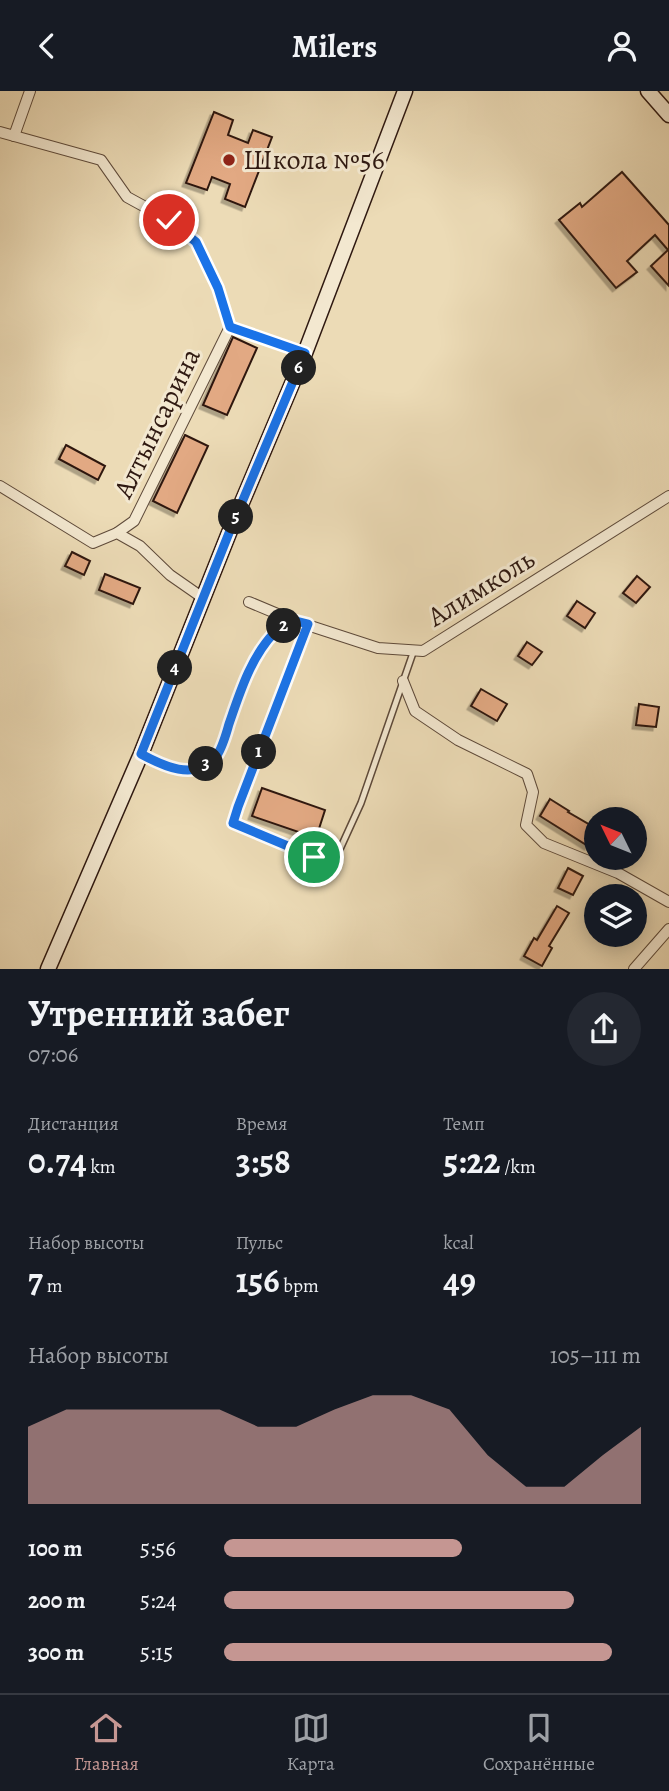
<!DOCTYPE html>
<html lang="ru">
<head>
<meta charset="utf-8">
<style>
  :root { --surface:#171b24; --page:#242831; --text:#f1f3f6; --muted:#9ea1a6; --line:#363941; --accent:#c59692 }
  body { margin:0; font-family:Alegreya,serif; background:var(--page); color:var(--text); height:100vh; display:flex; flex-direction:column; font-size:26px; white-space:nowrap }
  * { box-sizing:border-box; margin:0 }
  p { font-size:23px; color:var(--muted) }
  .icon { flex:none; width:38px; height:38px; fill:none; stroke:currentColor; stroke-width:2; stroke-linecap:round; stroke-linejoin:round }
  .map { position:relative; height:878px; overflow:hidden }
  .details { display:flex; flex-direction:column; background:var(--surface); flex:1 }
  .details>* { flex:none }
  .needle { width:46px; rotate:313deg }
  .fabs { position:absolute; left:584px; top:716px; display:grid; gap:14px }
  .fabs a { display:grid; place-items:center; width:63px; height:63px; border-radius:50%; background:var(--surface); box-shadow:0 4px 18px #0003; font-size:35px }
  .pin { position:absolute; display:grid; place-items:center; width:60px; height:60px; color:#fff; margin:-30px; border:4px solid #fff; border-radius:50%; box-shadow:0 2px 7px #0007 }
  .km { position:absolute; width:35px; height:35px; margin:-18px; border-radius:50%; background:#222; color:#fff; font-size:19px; line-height:35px; text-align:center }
  .round { display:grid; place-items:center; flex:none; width:74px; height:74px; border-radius:37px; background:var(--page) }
  .summary { display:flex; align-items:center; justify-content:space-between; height:119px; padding:0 28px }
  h1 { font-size:38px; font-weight:700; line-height:52px }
  .metrics { display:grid; grid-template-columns:repeat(3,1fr); gap:10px; height:119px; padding:7px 28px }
  .metrics div { display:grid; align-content:center }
  .metrics b { font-size:35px; font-weight:700 }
  .metrics small { font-size:19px; font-weight:400 }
  .metrics p { font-size:19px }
  .chart { height:196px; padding:14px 28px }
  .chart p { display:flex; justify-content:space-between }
  .chart svg { width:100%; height:126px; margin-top:7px; fill:var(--accent); opacity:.7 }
  ul { padding:0 28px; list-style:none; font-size:23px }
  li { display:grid; grid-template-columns:112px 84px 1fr; align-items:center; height:52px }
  li i { height:18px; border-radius:9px; background:var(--accent) }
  header { display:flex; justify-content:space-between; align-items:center; height:91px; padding:0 28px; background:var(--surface); font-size:32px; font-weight:700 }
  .dock { display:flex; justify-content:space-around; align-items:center; height:98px; border-top:2px solid var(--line); background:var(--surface); font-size:19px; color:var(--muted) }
  .dock a { display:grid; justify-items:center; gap:4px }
  .dock .current { color:var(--accent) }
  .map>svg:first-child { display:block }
  .building { fill:#e2a983; stroke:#2f1911; stroke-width:2; filter:url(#shadow) }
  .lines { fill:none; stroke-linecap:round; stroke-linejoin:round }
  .lane-casing { stroke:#5e4a3a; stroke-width:8 }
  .street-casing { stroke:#5e4a3a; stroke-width:12 }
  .secondary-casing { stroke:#2f1911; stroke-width:17 }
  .lane { stroke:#f3e8d0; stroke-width:5 }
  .street { stroke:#f3e8d0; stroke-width:10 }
  .secondary { stroke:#f3e8d0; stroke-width:14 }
  .route-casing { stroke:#fff; stroke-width:14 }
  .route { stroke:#1a73e8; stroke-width:9 }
  .poi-dot { fill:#8f2418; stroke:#f3e8d0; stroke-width:2.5 }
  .labels { text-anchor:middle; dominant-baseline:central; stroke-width:6; stroke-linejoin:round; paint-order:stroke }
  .poi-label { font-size:28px; fill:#2f1911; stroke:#f3e8d0; text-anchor:start }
  .street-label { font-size:28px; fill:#2f1911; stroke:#f3e8d0 }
</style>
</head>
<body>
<header><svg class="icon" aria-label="back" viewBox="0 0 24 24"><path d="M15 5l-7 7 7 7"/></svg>Milers<svg class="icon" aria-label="person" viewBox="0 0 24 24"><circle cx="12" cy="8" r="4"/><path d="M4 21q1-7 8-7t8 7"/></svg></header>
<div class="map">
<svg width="669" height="878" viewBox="0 0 669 878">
  <defs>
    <filter id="shadow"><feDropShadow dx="-3.5" dy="3.5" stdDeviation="0" flood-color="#0004"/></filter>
  </defs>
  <rect width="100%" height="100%" fill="#ecdbb6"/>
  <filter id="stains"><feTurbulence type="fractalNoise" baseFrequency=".00286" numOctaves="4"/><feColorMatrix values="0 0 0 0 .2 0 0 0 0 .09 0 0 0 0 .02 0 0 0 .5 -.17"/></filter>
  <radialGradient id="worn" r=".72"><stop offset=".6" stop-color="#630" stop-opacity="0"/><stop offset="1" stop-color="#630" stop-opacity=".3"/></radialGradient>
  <g class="building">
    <path d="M214,21L233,29L228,44L248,52L253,39L272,46L245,116L225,108L230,93L212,86L207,99L186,92Z"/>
    <path d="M622,81L669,134V195L651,175L668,159L655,144L627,170L637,181L616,197L559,129L580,112L582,116Z"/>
    <path d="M233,246L257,257L227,324L203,314Z"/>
    <path d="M185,344L208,355L177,422L153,410Z"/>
    <path d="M66,354L105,375L98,389L59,368Z"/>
    <path d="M72,461L90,470L84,484L65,475Z"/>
    <path d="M105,483L140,497L133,513L99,499Z"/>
    <path d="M637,485L650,496L636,512L623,502Z"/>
    <path d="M577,510L595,522L585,537L567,525Z"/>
    <path d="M527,551L542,561L532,574L518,565Z"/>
    <path d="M481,598L507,613L497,630L471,615Z"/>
    <path d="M639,613L659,616L656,636L636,634Z"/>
    <path d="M262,697L325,719L316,747L252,725Z"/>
    <path d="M550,708L569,720L568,721L597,738L588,755L540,725Z"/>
    <path d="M568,777L583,785L573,804L558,797Z"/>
    <path d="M557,815L569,822L549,855L552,857L542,875L524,865L534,847L537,849Z"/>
  </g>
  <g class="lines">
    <defs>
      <path id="lane" d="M308,533L238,716L233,732L314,766L335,769L361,712L414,559"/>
      <g id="street">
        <path d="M0,41L101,69L127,106L169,129L196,151L218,197L230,236L134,430L117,442"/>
        <path d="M14,45L30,0"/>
        <path d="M230,236L305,262"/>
        <path d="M0,395L93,452L117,442L140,455L170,484L203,507"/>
        <path d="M249,511L292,529"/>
        <path d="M403,590L415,620L458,649L527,683L533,701L526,734L544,752L618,782L669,811"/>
        <path d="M141,663C163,675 194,690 215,667C222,659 226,643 229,633C240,602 251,566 274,542C279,537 286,533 292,529L378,557L423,560L669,405"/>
        <path d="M634,878L669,838"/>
      </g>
      <g id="secondary">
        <path d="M648,0L669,24"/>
        <path d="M48,878L141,663L229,442L305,262L405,0"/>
      </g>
    </defs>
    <use href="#lane" class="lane-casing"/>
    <use href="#street" class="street-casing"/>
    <use href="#secondary" class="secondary-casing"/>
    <use href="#lane" class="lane"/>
    <use href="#street" class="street"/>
    <use href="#secondary" class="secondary"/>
  </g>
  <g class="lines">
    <defs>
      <path id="route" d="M169,129L196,151L218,197L230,236L305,262L229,442L141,663C163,675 194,690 215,667C222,659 226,643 229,633C240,601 251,566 274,542C279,537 286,533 292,529L308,533L238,716L233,732L314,766"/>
    </defs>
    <use href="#route" class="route-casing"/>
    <use href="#route" class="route"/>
  </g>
  <circle class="poi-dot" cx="229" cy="69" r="7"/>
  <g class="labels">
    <g class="poi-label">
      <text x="243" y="69">Школа №56</text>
    </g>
    <g class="street-label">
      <text transform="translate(157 332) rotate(-64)">Алтынсарина</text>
      <text transform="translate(481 497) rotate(-32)">Алимколь</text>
    </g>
  </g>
  <rect width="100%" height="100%" filter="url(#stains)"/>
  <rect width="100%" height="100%" fill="url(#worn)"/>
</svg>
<div class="fabs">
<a><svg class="needle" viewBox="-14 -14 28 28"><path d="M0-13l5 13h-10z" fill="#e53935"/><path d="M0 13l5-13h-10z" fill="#9ea1a6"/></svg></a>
<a><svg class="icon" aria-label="layers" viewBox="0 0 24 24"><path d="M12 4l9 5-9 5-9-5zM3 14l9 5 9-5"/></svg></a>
</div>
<div class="pin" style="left:314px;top:766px;background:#1e9e55"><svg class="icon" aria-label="arrive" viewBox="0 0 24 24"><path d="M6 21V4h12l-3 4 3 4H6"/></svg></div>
<div class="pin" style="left:169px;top:129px;background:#d93025"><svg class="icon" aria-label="check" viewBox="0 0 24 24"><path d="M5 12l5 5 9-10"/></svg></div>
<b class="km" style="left:259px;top:661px">1</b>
<b class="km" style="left:284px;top:535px">2</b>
<b class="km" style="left:206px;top:673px">3</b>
<b class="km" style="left:175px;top:577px">4</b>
<b class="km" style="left:236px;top:426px">5</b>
<b class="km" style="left:299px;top:277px">6</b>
</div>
<section class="details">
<div class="summary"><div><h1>Утренний забег</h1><p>07:06</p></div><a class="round"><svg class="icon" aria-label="share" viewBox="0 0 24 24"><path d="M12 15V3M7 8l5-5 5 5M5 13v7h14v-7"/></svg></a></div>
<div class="metrics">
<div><p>Дистанция</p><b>0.74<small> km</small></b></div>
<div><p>Время</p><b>3:58</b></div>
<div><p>Темп</p><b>5:22<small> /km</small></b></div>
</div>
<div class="metrics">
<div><p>Набор высоты</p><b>7<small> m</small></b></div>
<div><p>Пульс</p><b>156<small> bpm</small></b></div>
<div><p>kcal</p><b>49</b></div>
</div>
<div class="chart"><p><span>Набор высоты</span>105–111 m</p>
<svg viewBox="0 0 160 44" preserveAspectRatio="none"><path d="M0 44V17L10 11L20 11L30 11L40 11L50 11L60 17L70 17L80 11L90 6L100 6L110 11L120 27L130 38L140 38L150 27L160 17V44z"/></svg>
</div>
<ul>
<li><b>100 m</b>5:56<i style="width:57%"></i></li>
<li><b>200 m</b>5:24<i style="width:84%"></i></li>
<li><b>300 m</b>5:15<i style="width:93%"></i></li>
</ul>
</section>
<nav class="dock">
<a class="current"><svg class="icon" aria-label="home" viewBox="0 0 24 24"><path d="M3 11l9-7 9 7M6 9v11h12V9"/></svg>Главная</a>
<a><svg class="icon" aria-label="map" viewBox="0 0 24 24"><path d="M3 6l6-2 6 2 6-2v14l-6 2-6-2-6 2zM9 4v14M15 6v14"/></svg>Карта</a>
<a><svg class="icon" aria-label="saved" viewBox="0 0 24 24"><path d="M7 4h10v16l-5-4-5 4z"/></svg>Сохранённые</a>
</nav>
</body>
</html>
